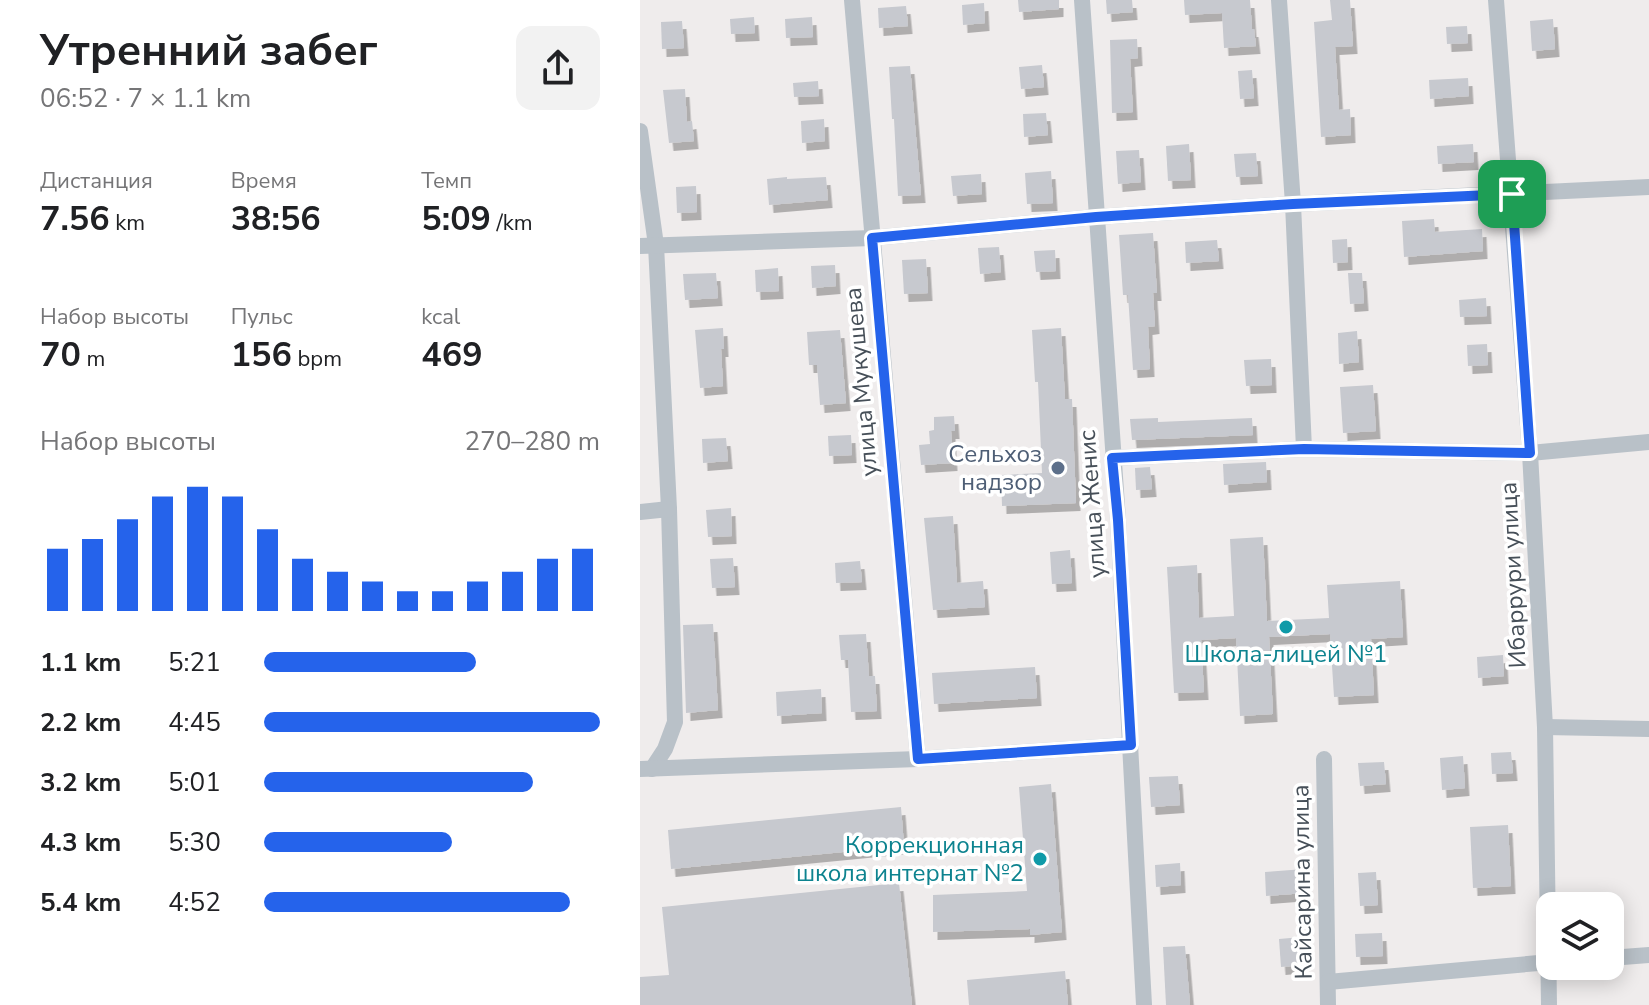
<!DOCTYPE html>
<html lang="ru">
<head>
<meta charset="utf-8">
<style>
  :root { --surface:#fff; --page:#f2f2f2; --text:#202124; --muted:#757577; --accent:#2563eb }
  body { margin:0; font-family:"Nunito Sans",sans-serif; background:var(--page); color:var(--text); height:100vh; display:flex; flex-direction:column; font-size:30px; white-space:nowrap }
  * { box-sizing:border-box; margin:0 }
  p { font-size:26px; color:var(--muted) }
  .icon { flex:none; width:44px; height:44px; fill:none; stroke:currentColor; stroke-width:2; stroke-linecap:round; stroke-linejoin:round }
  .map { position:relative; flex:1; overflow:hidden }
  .side { display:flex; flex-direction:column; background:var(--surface); width:640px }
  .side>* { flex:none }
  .controls { position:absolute; left:896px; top:892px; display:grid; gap:16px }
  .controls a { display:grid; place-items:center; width:88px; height:88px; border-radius:16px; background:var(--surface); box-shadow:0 4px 20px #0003; font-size:40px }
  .pin { position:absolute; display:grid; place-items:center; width:68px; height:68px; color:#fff; margin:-34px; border-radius:16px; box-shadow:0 4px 12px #0006 }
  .round { display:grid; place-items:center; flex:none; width:84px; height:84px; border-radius:16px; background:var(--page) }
  .head { display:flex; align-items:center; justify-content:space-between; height:136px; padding:0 40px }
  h1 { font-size:44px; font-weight:700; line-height:60px }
  .stats { display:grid; grid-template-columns:repeat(3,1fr); gap:12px; height:136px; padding:8px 40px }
  .stats div { display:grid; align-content:center }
  .stats b { font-size:34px; font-weight:700 }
  .stats small { font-size:22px; font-weight:400 }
  .stats p { font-size:22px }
  .chart { height:224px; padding:16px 40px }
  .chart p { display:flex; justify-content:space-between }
  .chart svg { width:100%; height:144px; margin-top:8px; stroke:var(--accent); stroke-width:6 }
  ul { padding:0 40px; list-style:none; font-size:26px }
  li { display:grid; grid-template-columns:128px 96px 1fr; align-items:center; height:60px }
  li i { height:20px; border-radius:10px; background:var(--accent) }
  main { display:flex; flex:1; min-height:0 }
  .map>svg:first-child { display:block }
  .building { fill:#c7c9cf; filter:url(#shadow) }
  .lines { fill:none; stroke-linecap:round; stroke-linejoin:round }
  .minor { stroke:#b9c1c8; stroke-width:16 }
  .route-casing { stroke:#fff; stroke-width:16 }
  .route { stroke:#2563eb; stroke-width:10 }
  .service-dot { fill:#5c6f8a; stroke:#fff; stroke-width:3 }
  .culture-dot { fill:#0f9aa8; stroke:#fff; stroke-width:3 }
  .labels { text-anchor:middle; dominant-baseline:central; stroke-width:7; stroke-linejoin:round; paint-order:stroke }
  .street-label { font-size:24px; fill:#464f58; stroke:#fff }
  .service-label { font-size:24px; fill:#4e5e75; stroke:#fff; text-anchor:end }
  .culture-label { font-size:24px; fill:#0d838f; stroke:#fff }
</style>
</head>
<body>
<main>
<section class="side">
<div class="head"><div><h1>Утренний забег</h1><p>06:52 · 7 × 1.1 km</p></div><a class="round"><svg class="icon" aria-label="share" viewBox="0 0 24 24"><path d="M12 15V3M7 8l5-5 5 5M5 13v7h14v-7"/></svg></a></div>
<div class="stats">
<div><p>Дистанция</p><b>7.56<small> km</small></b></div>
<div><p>Время</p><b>38:56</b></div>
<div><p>Темп</p><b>5:09<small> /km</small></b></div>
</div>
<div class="stats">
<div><p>Набор высоты</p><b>70<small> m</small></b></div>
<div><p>Пульс</p><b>156<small> bpm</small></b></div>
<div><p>kcal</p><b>469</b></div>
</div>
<div class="chart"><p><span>Набор высоты</span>270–280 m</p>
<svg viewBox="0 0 160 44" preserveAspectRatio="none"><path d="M5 44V25M15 44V22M25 44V16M35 44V9M45 44V6M55 44V9M65 44V19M75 44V28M85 44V32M95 44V35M105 44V38M115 44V38M125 44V35M135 44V32M145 44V28M155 44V25"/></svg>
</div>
<ul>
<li><b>1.1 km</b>5:21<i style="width:63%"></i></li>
<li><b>2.2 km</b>4:45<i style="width:100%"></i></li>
<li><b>3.2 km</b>5:01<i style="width:80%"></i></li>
<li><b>4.3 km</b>5:30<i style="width:56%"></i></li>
<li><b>5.4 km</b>4:52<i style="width:91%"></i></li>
</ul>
</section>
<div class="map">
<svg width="1009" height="1005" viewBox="0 0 1009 1005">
  <defs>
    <filter id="shadow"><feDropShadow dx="4.5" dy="8" stdDeviation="0" flood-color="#0004"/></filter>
  </defs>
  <rect width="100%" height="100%" fill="#efecec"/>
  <g class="building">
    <path d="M378,0H419V9L379,12Z"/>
    <path d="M466,0H492L493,12L467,14Z"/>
    <path d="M544,0H610L612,29H614L616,46L584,48L582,13L545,15Z"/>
    <path d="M690,0H710L713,46L695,47L699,110L710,109L711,135L681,137L674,22L692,20Z"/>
    <path d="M344,3L345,23L323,25L322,5Z"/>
    <path d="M266,6L268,26L239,28L238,8Z"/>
    <path d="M114,17L115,33L91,34L90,19Z"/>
    <path d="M172,17L173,37L146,38L145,19Z"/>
    <path d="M913,19L915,49L892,51L890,21Z"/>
    <path d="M42,21L44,48L22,49L21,22Z"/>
    <path d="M827,26L828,43L807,44L806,27Z"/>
    <path d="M497,39L498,58L490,59L493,112L472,113L470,40Z"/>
    <path d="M402,65L404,87L381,89L379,67Z"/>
    <path d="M270,66L281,195L258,196L254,119H252L249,67Z"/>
    <path d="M612,70L614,98L600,99L598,71Z"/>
    <path d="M828,78L829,96L790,99L789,80Z"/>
    <path d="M178,81L179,96L154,97L153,83Z"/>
    <path d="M45,89L47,122L52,121L54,141L29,143L23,90Z"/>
    <path d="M406,113L408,135L384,137L383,114Z"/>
    <path d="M184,119L185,141L162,143L161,121Z"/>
    <path d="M549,144L551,180L528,181L526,146Z"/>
    <path d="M833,144L834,162L798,164L797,146Z"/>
    <path d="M499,150L501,182L478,184L476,151Z"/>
    <path d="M616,153L618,176L596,177L594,154Z"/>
    <path d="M411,171L413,203L387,204L385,173Z"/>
    <path d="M341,174L342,194L313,196L311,176Z"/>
    <path d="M147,177V179L186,177L188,200L129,205L127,179Z"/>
    <path d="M56,186L57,212L37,213L36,187Z"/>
    <path d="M794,219L795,232L842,229L843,251L764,257L762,221Z"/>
    <path d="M513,233L517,293H513L515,326L508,327L510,369L493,370L488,295H483L479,235Z"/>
    <path d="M707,239L708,262L693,263L692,240Z"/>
    <path d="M577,240L579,261L546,263L545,242Z"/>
    <path d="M359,247L361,272L340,274L338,248Z"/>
    <path d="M415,250L416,271L396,272L394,251Z"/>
    <path d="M286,259L288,293L264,294L262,260Z"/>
    <path d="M195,265L196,286L172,288L171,266Z"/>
    <path d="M138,268L139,291L116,292L115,270Z"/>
    <path d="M76,273L78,298L45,300L43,274Z"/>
    <path d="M708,273H722L724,303L710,304Z"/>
    <path d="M846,298L847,316L820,317L819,300Z"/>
    <path d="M83,328L84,349H81L83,386L60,388L55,330Z"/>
    <path d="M421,328L425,399H432L436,503L362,506L361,475L402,473L398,382H395L392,330Z"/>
    <path d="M200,330L206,403L180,405L177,365H169L167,332Z"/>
    <path d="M717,331L719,362L699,364L698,333Z"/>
    <path d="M847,344L848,365L828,366L827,345Z"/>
    <path d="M631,359L632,385L606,386L604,360Z"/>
    <path d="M733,385L736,431L703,433L700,387Z"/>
    <path d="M314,416L315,431H311L313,463L281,465L279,445L290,444L289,431L294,430V417Z"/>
    <path d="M518,418V422L612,418L613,435L492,440L490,419Z"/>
    <path d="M211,435L212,455L189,456L188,436Z"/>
    <path d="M86,438L88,461L63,463L62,439Z"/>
    <path d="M626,462L627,482L584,485L583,464Z"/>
    <path d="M510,467L512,489L496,490L495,468Z"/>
    <path d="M91,508L92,536L68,537L66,510Z"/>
    <path d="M313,516L317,583L343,581L345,607L293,610L284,518Z"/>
    <path d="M623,537L627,621L689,618L687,585L760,581L763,637L731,639L734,695L694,697L690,634L629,637L633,714L600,716L596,638L561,640L564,692L534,693L527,567L557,565L559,618L594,616L590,539Z"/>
    <path d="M430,550L432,583L412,584L410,552Z"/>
    <path d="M93,558L95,587L72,588L70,559Z"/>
    <path d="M220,561L222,582L196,583L195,563Z"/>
    <path d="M73,624L78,710L46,713L43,625Z"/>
    <path d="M226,634L229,676H235L237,711L211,712L208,660H201L199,635Z"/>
    <path d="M863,655L864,676L838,678L837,657Z"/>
    <path d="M395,667L397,698L294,704L292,673Z"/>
    <path d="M181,689L182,713L137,716L136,692Z"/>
    <path d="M871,752L873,773L852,774L851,753Z"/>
    <path d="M823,756L825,788L802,790L800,758Z"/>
    <path d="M744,762L746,784L720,786L718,763Z"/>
    <path d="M538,776L540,805L511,807L509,777Z"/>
    <path d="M411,784L422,932L390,935V929L293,932V895L387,891L379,787Z"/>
    <path d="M261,807L264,846L31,869L28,830Z"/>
    <path d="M868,825L871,886L833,888L830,827Z"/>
    <path d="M540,863L541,885L516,887L515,865Z"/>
    <path d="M664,869L665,893L626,896L625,872Z"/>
    <path d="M736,872L738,905L720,906L718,873Z"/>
    <path d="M259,883L272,1005H0V977L29,975L22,907Z"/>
    <path d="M742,933L743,956L716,957L715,934Z"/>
    <path d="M662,937L663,965L641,967L639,939Z"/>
    <path d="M545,946L550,1005H526L523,947Z"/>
    <path d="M425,971L428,1005H329L327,980Z"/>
  </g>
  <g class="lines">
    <g class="minor">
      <path d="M212,0L278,759"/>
      <path d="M442,0L478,520L504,1005"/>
      <path d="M639,0L653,204L664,449"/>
      <path d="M856,0L890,453L905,727L909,1005"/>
      <path d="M0,131L16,245L29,509L35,722L25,749L12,769"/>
      <path d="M0,246L232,238L456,217L653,204L1009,187"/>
      <path d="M472,458L664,449L890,453L1009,442"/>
      <path d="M0,512L29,509"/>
      <path d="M905,727L1009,729"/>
      <path d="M684,759L688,1005"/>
      <path d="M0,769L278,759L491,745"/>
      <path d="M970,958L1009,955"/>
      <path d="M688,982L910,962"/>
    </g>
  </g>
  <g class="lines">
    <defs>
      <path id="route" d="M872,194L890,453L664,449L472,458L478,520L491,745L278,759L232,238L456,217L653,204Z"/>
    </defs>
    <use href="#route" class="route-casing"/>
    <use href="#route" class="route"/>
  </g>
  <circle class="service-dot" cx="418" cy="468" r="8"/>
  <g class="culture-dot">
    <circle cx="646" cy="627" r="8"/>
    <circle cx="400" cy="859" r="8"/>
  </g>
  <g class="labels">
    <g class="street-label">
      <text transform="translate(221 382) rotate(-95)">улица Мукушева</text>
      <text transform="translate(452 504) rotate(-94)">улица Женис</text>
      <text transform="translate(873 575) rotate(-93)">Ибаррури улица</text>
      <text transform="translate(662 882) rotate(-91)">Кайсарина улица</text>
    </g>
    <g class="service-label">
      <text x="402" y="454">Сельхоз<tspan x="402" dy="28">надзор</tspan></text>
    </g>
    <g class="culture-label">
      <text x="646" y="654">Школа-лицей №1</text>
      <text x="384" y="845" text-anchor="end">Коррекционная<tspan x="384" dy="28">школа интернат №2</tspan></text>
    </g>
  </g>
</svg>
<div class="controls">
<a><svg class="icon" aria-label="layers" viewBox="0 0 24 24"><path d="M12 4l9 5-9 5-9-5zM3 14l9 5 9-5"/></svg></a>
</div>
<div class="pin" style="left:872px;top:194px;background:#1e9e55"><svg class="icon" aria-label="arrive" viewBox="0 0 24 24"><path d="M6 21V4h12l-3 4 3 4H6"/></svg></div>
</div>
</main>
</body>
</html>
